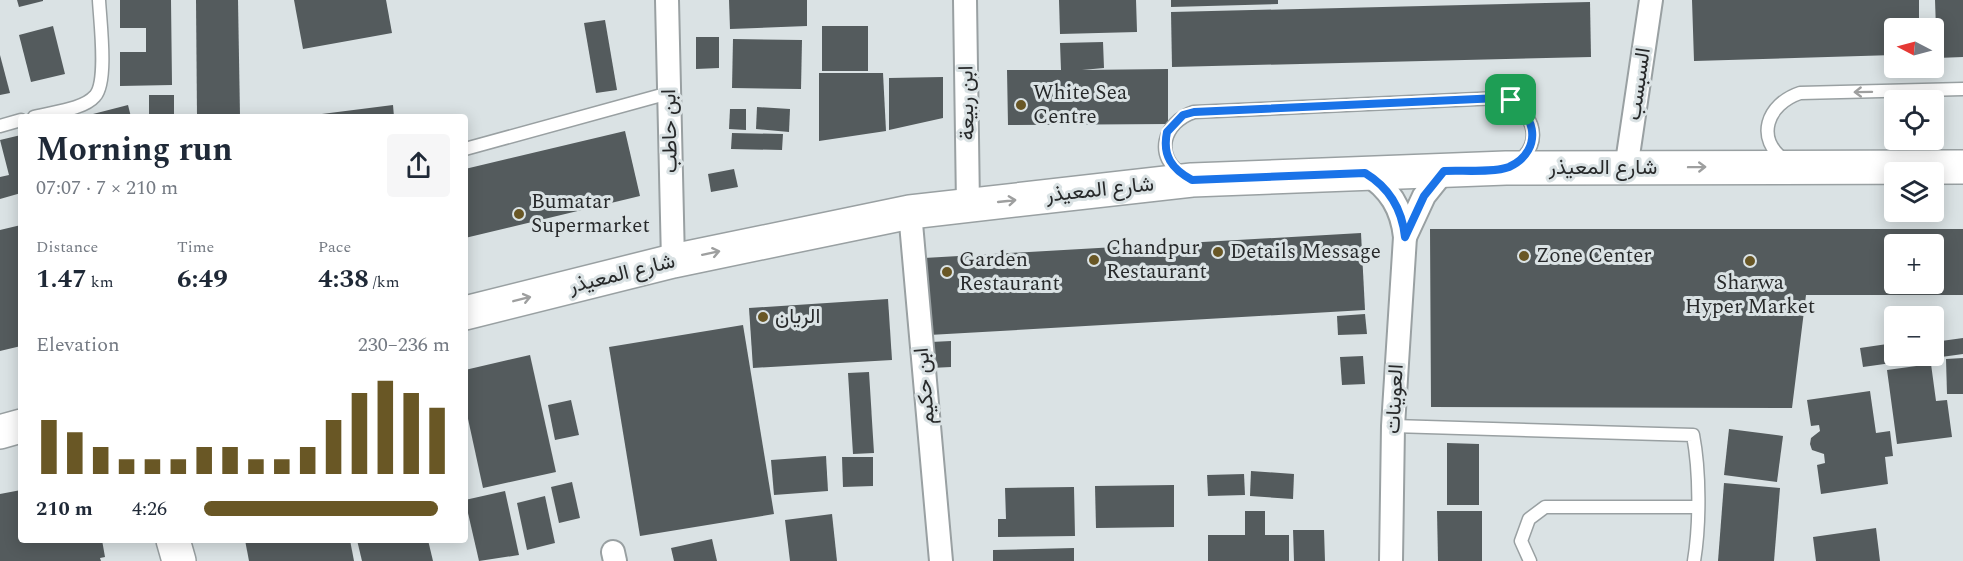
<!DOCTYPE html>
<html lang="en">
<head>
<meta charset="utf-8">
<style>
  :root { --surface:#fff; --page:#f6f6f7; --text:#1f2937; --muted:#747a83; --accent:#695725 }
  body { margin:0; font-family:Spectral,Vazirmatn,serif; background:var(--page); color:var(--text); height:100vh; display:flex; flex-direction:column; font-size:22px; white-space:nowrap }
  * { box-sizing:border-box; margin:0 }
  p { font-size:20px; color:var(--muted) }
  .icon { flex:none; width:33px; height:33px; fill:none; stroke:currentColor; stroke-width:2; stroke-linecap:round; stroke-linejoin:round }
  .map { position:relative; flex:1; overflow:hidden }
  .side { position:absolute; left:18px; top:114px; width:450px; height:429px; display:flex; flex-direction:column; background:var(--surface); border-radius:6px; box-shadow:0 3px 15px #0003 }
  .side>* { flex:none }
  .needle { width:39px; rotate:276deg }
  .controls { position:absolute; left:1884px; top:18px; display:grid; gap:12px }
  .controls a { display:grid; place-items:center; width:60px; height:60px; border-radius:6px; background:var(--surface); box-shadow:0 3px 15px #0003; font-size:30px }
  .pin { position:absolute; display:grid; place-items:center; width:51px; height:51px; color:#fff; margin:-26px; border-radius:12px; box-shadow:0 3px 9px #0006 }
  .round { display:grid; place-items:center; flex:none; width:63px; height:63px; border-radius:6px; background:var(--page) }
  .overview { display:flex; align-items:center; justify-content:space-between; height:102px; padding:0 18px }
  h1 { font-size:33px; font-weight:700; line-height:45px }
  .metrics { display:grid; grid-template-columns:repeat(3,1fr); gap:9px; height:102px; padding:6px 18px }
  .metrics div { display:grid; align-content:center }
  .metrics b { font-size:26px; font-weight:700 }
  .metrics small { font-size:16px; font-weight:400 }
  .metrics p { font-size:16px }
  .chart { height:168px; padding:12px 18px }
  .chart p { display:flex; justify-content:space-between }
  .chart svg { width:100%; height:108px; margin-top:6px; stroke:var(--accent); stroke-width:6 }
  ul { padding:0 18px; list-style:none; font-size:20px }
  li { display:grid; grid-template-columns:96px 72px 1fr; align-items:center; height:45px }
  li i { height:15px; border-radius:8px; background:var(--accent) }
  .map>svg:first-child { display:block }
  .building { fill:#545b5d; fill-rule:evenodd }
  .lines { fill:none; stroke-linecap:round; stroke-linejoin:round }
  .lane-casing { stroke:#99a0a2; stroke-width:15 }
  .street-casing { stroke:#99a0a2; stroke-width:26 }
  .secondary-casing { stroke:#99a0a2; stroke-width:36 }
  .lane { stroke:#fff; stroke-width:12 }
  .street { stroke:#fff; stroke-width:22 }
  .secondary { stroke:#fff; stroke-width:33 }
  .oneway { stroke:#9e9f9f }
  .route-casing { stroke:#fff; stroke-width:12 }
  .route { stroke:#1a73e8; stroke-width:8 }
  .poi-dot { fill:#695725; stroke:#dae2e4; stroke-width:2 }
  .labels { text-anchor:middle; dominant-baseline:central; stroke-width:6; stroke-linejoin:round; paint-order:stroke }
  .street-label { font-size:21px; fill:#27292a; stroke:#dae2e4 }
  .poi-label { font-size:21px; fill:#27292a; stroke:#dae2e4; text-anchor:start }
</style>
</head>
<body>
<div class="map">
<svg width="1963" height="561" viewBox="0 0 1963 561">
  <rect width="100%" height="100%" fill="#dae2e4"/>
  <g class="building">
    <path d="M17,0H43V1L19,7Z"/>
    <path d="M120,0H171L172,85L120,86V52H146V28H120Z"/>
    <path d="M196,0H238L240,116H197Z"/>
    <path d="M294,0H386L392,33L303,49Z"/>
    <path d="M729,0H807V26L730,29Z"/>
    <path d="M1059,0H1136L1137,32L1060,34Z"/>
    <path d="M1171,0H1278V4L1171,7Z"/>
    <path d="M1692,0H1919V28H1894V55L1694,61Z"/>
    <path d="M1935,0H1963V57L1937,58Z"/>
    <path d="M1590,2L1591,57L1172,67L1171,12Z"/>
    <path d="M605,20L617,90L596,93L584,23Z"/>
    <path d="M53,26L65,74L31,82L19,35Z"/>
    <rect x="822" y="26" width="46" height="45"/>
    <path d="M696,37H719V68L696,69Z"/>
    <path d="M733,39L802,40L801,89L732,88Z"/>
    <path d="M1103,42L1104,68L1082,70L1168,69V124L1008,125L1007,70H1061L1060,43Z"/>
    <path d="M0,55L10,93L0,95Z"/>
    <path d="M819,73H883L886,131L819,141Z"/>
    <path d="M943,77V118L889,130V78Z"/>
    <rect x="149" y="95" width="25" height="22"/>
    <path d="M128,105L131,117H94L93,114Z"/>
    <path d="M393,105L394,117H306V116Z"/>
    <path d="M757,107L790,109L789,132L756,129Z"/>
    <path d="M730,109H746V130L729,129Z"/>
    <path d="M625,131L640,196L465,238V169Z"/>
    <path d="M732,133L783,134L782,150L731,149Z"/>
    <path d="M21,135V193L0,199V177L9,175L0,140Z"/>
    <path d="M734,169L738,187L711,192L708,174Z"/>
    <path d="M21,225V346L0,351V230Z"/>
    <path d="M1430,229H1963V295H1806L1792,408L1431,407ZM1894,244H1934V284H1894Z"/>
    <path d="M1361,233L1365,310L929,335L924,258Z"/>
    <path d="M888,299L892,360L753,368L749,308Z"/>
    <path d="M1365,314L1367,334L1338,335L1337,316Z"/>
    <path d="M743,325L774,514L640,536L609,347Z"/>
    <path d="M1963,338V354L1934,358V342Z"/>
    <path d="M951,341V367L931,368V342Z"/>
    <path d="M1894,343V356H1912L1913,360L1863,367L1860,348Z"/>
    <path d="M530,355L556,472L483,488L465,405V370Z"/>
    <path d="M1363,356L1365,384L1342,385L1340,357Z"/>
    <path d="M1963,358V394H1947L1946,359Z"/>
    <path d="M1931,364L1936,401L1947,400L1952,437L1897,444L1887,370Z"/>
    <path d="M869,372L874,453L853,454L848,373Z"/>
    <path d="M1870,391L1876,433L1890,431L1893,456L1885,457L1888,484L1821,494L1817,465L1825,463L1824,454L1812,450L1810,444L1811,438L1820,431L1819,425L1811,426L1807,400Z"/>
    <path d="M571,400L579,435L555,440L548,405Z"/>
    <path d="M1729,429L1783,436L1777,482L1724,475Z"/>
    <path d="M1447,443L1479,444V505H1447Z"/>
    <path d="M826,456L828,491L774,495L771,460Z"/>
    <path d="M842,457H873V486L843,487Z"/>
    <path d="M1251,471L1294,474L1293,499L1250,496Z"/>
    <path d="M1244,474L1245,495L1208,496L1207,475Z"/>
    <path d="M572,482L580,518L559,523L551,487Z"/>
    <path d="M1724,483L1780,488L1774,561H1718Z"/>
    <path d="M1174,485V527L1096,528L1095,486Z"/>
    <path d="M1074,487L1075,536L998,537V519H1006L1005,488Z"/>
    <path d="M21,490V540H102L105,557L100,558L101,561H0V494Z"/>
    <path d="M505,491L519,555L479,561L465,500Z"/>
    <path d="M545,496L555,543L527,550L517,503Z"/>
    <path d="M1245,511H1265V535H1289V561H1208V535H1245Z"/>
    <path d="M1437,511H1482V561H1438Z"/>
    <path d="M832,514L837,561H790L785,520Z"/>
    <path d="M1876,528L1880,561H1816L1813,537Z"/>
    <path d="M1293,530H1324L1325,561H1294Z"/>
    <path d="M712,539L717,561H674L671,548Z"/>
    <path d="M245,540H350L354,561H249Z"/>
    <path d="M357,540H428L433,561H362Z"/>
    <path d="M1074,548V561H993V550Z"/>
  </g>
  <g class="lines">
    <defs>
      <g id="lane">
        <path d="M34,117C51,112 83,110 95,96C108,82 100,21 99,0"/>
        <path d="M0,126L21,120"/>
        <path d="M465,149L669,93"/>
        <path d="M1786,161C1754,139 1767,104 1800,93L1963,89"/>
        <path d="M1184,175C1153,158 1163,122 1194,112L1499,98C1531,105 1548,143 1515,163"/>
        <path d="M1393,426L1693,435C1700,471 1700,525 1694,561"/>
        <path d="M1530,561L1521,541L1529,519L1545,507H1696"/>
      </g>
      <g id="street">
        <path d="M667,0L673,261"/>
        <path d="M965,0L968,205"/>
        <path d="M1626,169L1651,0"/>
        <path d="M1365,173C1390,188 1402,209 1405,237L1393,426L1391,561"/>
        <path d="M910,212L941,561"/>
        <path d="M1405,237L1424,196L1444,171"/>
        <path d="M613,552L615,561"/>
      </g>
      <g id="secondary">
        <path d="M465,313L673,261L910,212L1192,180L1506,168L1963,167"/>
        <path d="M0,432L21,426"/>
        <path d="M173,540L179,561"/>
      </g>
    </defs>
    <use href="#lane" class="lane-casing"/>
    <use href="#street" class="street-casing"/>
    <use href="#secondary" class="secondary-casing"/>
    <use href="#lane" class="lane"/>
    <use href="#street" class="street"/>
    <use href="#secondary" class="secondary"/>
  </g>
  <defs><path id="oneway-shaft" d="M-6 0H5M1.5-3L5.5 0L1.5 3" fill="none" stroke-width="1.6" stroke-linecap="round" stroke-linejoin="round" transform="scale(1.5)"/></defs>
  <g class="oneway">
    <use href="#oneway-shaft" transform="translate(1863 92) rotate(179)"/>
    <use href="#oneway-shaft" transform="translate(1697 167) rotate(-1)"/>
    <use href="#oneway-shaft" transform="translate(1007 201) rotate(-6)"/>
    <use href="#oneway-shaft" transform="translate(711 253) rotate(-12)"/>
    <use href="#oneway-shaft" transform="translate(522 299) rotate(-14)"/>
  </g>
  <g class="lines">
    <defs>
      <path id="route" d="M1499,98C1536,106 1546,150 1509,167C1494,173 1461,170 1444,171L1424,196L1405,237C1402,209 1390,188 1365,173L1192,180C1172,169 1162,156 1167,132L1183,115L1194,112Z"/>
    </defs>
    <use href="#route" class="route-casing"/>
    <use href="#route" class="route"/>
  </g>
  <g class="poi-dot">
    <circle cx="1021" cy="105" r="6"/>
    <circle cx="519" cy="214" r="6"/>
    <circle cx="1218" cy="252" r="6"/>
    <circle cx="1524" cy="256" r="6"/>
    <circle cx="1094" cy="260" r="6"/>
    <circle cx="1750" cy="261" r="6"/>
    <circle cx="947" cy="272" r="6"/>
    <circle cx="763" cy="317" r="6"/>
  </g>
  <g class="labels">
    <g class="street-label">
      <text transform="translate(1639 84) rotate(-82)">السبسب</text>
      <text transform="translate(967 103) rotate(-91)">ابن ربيعة</text>
      <text transform="translate(670 131) rotate(-91)">ابن حاطب</text>
      <text x="1603" y="168">شارع المعيذر</text>
      <text transform="translate(1100 190) rotate(-6)">شارع المعيذر</text>
      <text transform="translate(622 274) rotate(-14)">شارع المعيذر</text>
      <text transform="translate(925 386) rotate(-95)">ابن حكيم</text>
      <text transform="translate(1395 399) rotate(-87)">العوينات</text>
    </g>
    <g class="poi-label">
      <text x="1033" y="93">White Sea<tspan x="1033" dy="24">Centre</tspan></text>
      <text x="531" y="202">Bumatar<tspan x="531" dy="24">Supermarket</tspan></text>
      <text x="1106" y="248">Chandpur<tspan x="1106" dy="24">Restaurant</tspan></text>
      <text x="1230" y="252">Details Message</text>
      <text x="1536" y="256">Zone Center</text>
      <text x="959" y="260">Garden<tspan x="959" dy="24">Restaurant</tspan></text>
      <text x="1750" y="283" text-anchor="middle">Sharwa<tspan x="1750" dy="24">Hyper Market</tspan></text>
      <text x="775" y="317">الريان</text>
    </g>
  </g>
</svg>
<div class="controls">
<a><svg class="needle" viewBox="-14 -14 28 28"><path d="M0-13l5 13h-10z" fill="#e53935"/><path d="M0 13l5-13h-10z" fill="#747a83"/></svg></a>
<a><svg class="icon" aria-label="locate" viewBox="0 0 24 24"><circle cx="12" cy="12" r="6"/><path d="M12 2v4M12 18v4M2 12h4M18 12h4"/></svg></a>
<a><svg class="icon" aria-label="layers" viewBox="0 0 24 24"><path d="M12 4l9 5-9 5-9-5zM3 14l9 5 9-5"/></svg></a>
<a>+</a>
<a>−</a>
</div>
<div class="pin" style="left:1511px;top:100px;background:#1e9e55"><svg class="icon" aria-label="arrive" viewBox="0 0 24 24"><path d="M6 21V4h12l-3 4 3 4H6"/></svg></div>
<section class="side">
<div class="overview"><div><h1>Morning run</h1><p>07:07 · 7 × 210 m</p></div><a class="round"><svg class="icon" aria-label="share" viewBox="0 0 24 24"><path d="M12 15V3M7 8l5-5 5 5M5 13v7h14v-7"/></svg></a></div>
<div class="metrics">
<div><p>Distance</p><b>1.47<small> km</small></b></div>
<div><p>Time</p><b>6:49</b></div>
<div><p>Pace</p><b>4:38<small> /km</small></b></div>
</div>
<div class="chart"><p><span>Elevation</span>230–236 m</p>
<svg viewBox="0 0 160 44" preserveAspectRatio="none"><path d="M5 44V22M15 44V27M25 44V33M35 44V38M45 44V38M55 44V38M65 44V33M75 44V33M85 44V38M95 44V38M105 44V33M115 44V22M125 44V11M135 44V6M145 44V11M155 44V17"/></svg>
</div>
<ul>
<li><b>210 m</b>4:26<i style="width:95%"></i></li>
</ul>
</section>
</div>
</body>
</html>
